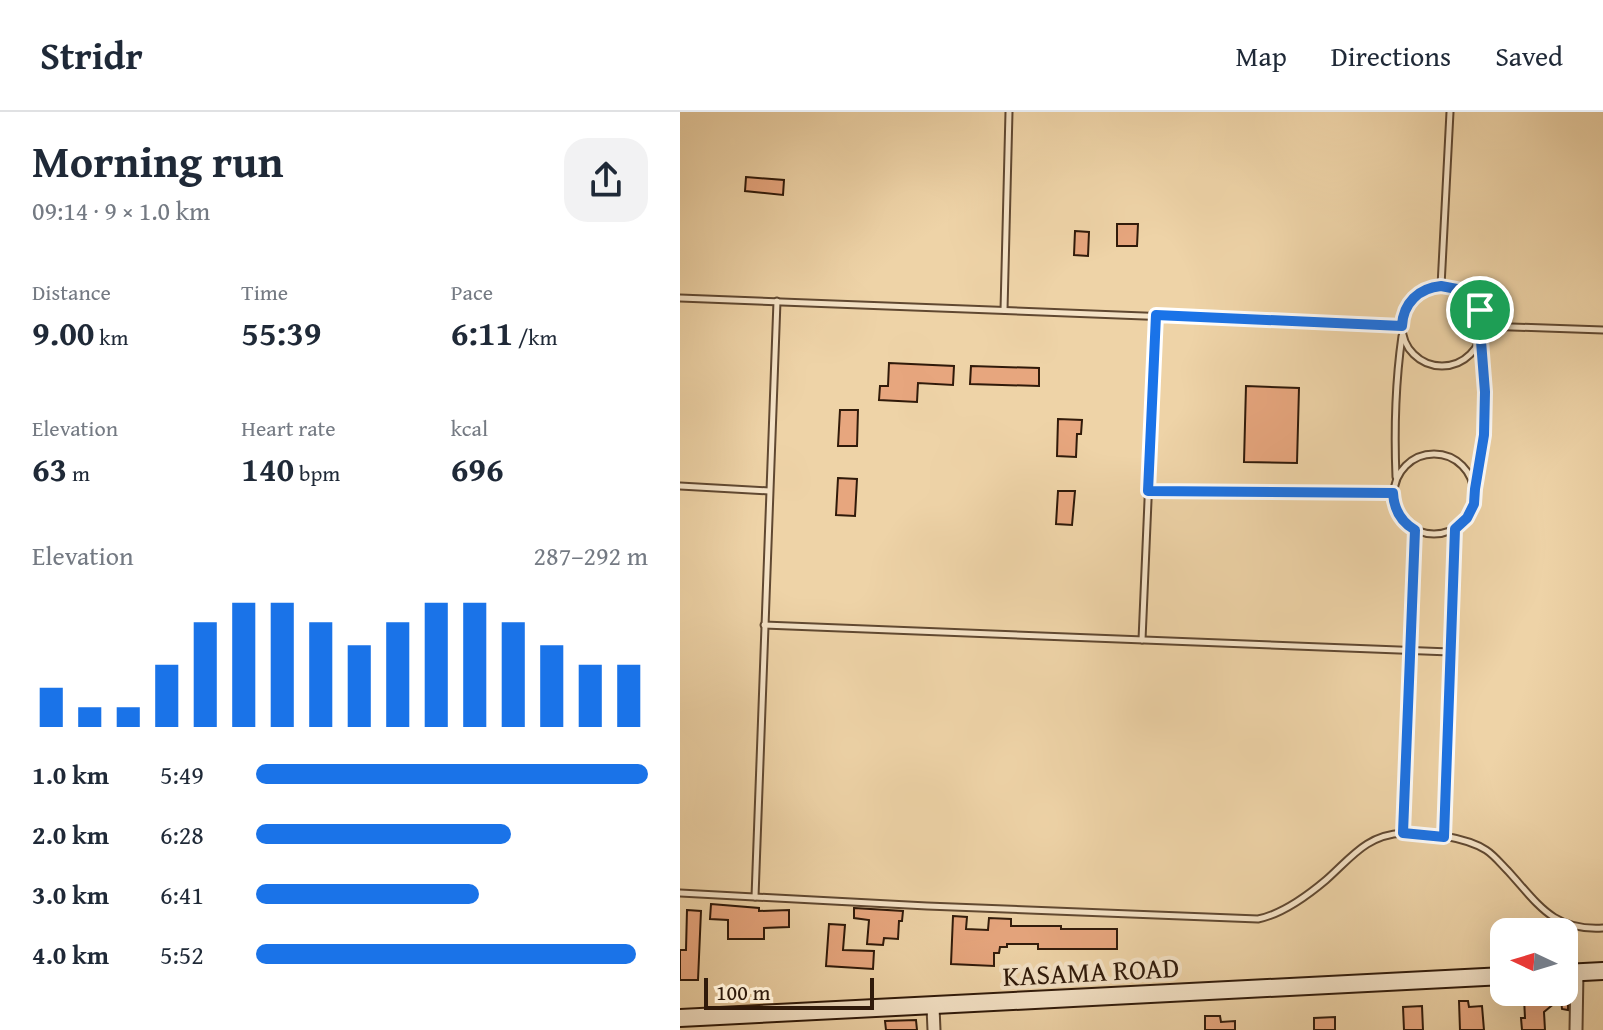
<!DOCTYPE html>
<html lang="en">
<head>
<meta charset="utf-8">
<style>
  :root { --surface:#fff; --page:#f2f2f3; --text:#1f2937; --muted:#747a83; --line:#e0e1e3; --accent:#1a73e8 }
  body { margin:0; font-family:"Gentium Book Plus",serif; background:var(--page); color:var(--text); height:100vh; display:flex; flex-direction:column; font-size:30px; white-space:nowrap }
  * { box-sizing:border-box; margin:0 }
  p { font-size:26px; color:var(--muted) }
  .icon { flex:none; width:44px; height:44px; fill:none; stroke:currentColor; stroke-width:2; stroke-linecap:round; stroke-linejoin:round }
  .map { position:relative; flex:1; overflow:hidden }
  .details { display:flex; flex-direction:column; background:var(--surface); width:680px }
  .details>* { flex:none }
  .needle { width:52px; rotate:274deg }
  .controls { position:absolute; left:810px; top:806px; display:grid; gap:16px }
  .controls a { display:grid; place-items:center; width:88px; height:88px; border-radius:16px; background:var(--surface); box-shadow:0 8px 32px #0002; font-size:40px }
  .scale { position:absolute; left:24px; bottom:20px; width:170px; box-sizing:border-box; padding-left:8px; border:4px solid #301a0a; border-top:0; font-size:22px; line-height:28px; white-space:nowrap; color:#301a0a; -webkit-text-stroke:6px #f4e2c6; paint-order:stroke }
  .pin { position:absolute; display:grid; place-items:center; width:68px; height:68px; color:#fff; margin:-34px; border:4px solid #fff; border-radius:50%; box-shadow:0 2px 8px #0007 }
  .round { display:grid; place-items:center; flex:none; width:84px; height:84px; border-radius:24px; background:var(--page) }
  .overview { display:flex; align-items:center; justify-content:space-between; height:136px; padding:0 32px }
  h1 { font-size:44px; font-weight:800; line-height:60px }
  .figures { display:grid; grid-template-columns:repeat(3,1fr); gap:12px; height:136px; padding:8px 32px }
  .figures div { display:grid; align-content:center }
  .figures b { font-size:34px; font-weight:800 }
  .figures small { font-size:22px; font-weight:400 }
  .figures p { font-size:22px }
  .chart { height:224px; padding:16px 32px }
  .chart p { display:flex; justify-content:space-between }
  .chart svg { width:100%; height:144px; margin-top:8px; stroke:var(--accent); stroke-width:6 }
  ul { padding:0 32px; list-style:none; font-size:26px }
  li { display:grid; grid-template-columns:128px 96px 1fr; align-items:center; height:60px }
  li i { height:20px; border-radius:10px; background:var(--accent) }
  header { display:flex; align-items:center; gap:48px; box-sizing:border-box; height:112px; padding:0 40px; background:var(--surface); border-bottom:2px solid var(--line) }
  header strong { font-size:38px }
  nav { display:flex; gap:44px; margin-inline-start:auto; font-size:28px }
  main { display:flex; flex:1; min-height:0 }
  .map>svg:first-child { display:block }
  .building { fill:#e7a67e; stroke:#301a0a; stroke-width:2 }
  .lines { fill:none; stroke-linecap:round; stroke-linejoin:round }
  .lane-casing { stroke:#604831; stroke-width:9 }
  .street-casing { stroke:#604831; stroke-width:15 }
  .secondary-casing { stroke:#301a0a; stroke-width:20 }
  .lane { stroke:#f4e2c6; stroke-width:5 }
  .street { stroke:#f4e2c6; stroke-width:11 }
  .secondary { stroke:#f4e2c6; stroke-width:16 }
  .route-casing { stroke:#fff; stroke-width:16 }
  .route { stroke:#1a73e8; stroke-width:10 }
  .labels { text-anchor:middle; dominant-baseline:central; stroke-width:8; stroke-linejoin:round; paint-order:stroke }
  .street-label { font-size:28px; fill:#301a0a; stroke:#f4e2c6 }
</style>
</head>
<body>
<header>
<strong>Stridr</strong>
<nav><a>Map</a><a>Directions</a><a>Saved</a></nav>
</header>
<main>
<section class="details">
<div class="overview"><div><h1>Morning run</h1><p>09:14 · 9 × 1.0 km</p></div><a class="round"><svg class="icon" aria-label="share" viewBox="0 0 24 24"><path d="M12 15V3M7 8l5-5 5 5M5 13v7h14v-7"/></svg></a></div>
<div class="figures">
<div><p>Distance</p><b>9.00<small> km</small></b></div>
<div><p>Time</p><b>55:39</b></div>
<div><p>Pace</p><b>6:11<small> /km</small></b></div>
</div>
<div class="figures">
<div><p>Elevation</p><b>63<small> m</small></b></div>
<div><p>Heart rate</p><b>140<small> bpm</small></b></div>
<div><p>kcal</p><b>696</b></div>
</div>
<div class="chart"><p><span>Elevation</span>287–292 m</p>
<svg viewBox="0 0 160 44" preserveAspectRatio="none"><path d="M5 44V32M15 44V38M25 44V38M35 44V25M45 44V12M55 44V6M65 44V6M75 44V12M85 44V19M95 44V12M105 44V6M115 44V6M125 44V12M135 44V19M145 44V25M155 44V25"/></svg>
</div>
<ul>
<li><b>1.0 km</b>5:49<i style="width:100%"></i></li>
<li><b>2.0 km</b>6:28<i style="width:65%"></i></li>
<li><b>3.0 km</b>6:41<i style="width:57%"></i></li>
<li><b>4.0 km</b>5:52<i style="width:97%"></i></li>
</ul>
</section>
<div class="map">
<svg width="923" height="918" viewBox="0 0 923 918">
  <rect width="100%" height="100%" fill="#eed3a7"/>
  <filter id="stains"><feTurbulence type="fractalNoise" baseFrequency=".0025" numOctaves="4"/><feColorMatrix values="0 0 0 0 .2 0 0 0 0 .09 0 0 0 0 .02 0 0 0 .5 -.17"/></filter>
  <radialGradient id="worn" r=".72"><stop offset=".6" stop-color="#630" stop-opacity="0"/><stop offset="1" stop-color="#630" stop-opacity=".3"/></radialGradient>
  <g class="building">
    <path d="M66,65L104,68L103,83L65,79Z"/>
    <path d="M437,112H458L457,134H437Z"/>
    <path d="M395,119L409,120L408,144L394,143Z"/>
    <path d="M209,251L274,254L273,273L238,271L237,290L199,288L200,274H208Z"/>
    <path d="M291,254L359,256V274L290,272Z"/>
    <path d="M566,274L619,276L617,351L564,350Z"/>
    <path d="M160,298H178L177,334H158Z"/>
    <path d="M378,307L402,308L401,322H397L396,345L377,344Z"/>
    <path d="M158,366L177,367L175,404L156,403Z"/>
    <path d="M378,379H395L392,413L376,412Z"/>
    <path d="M31,792L79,796V799L109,798V815L84,816V827H48V808L30,807Z"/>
    <path d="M174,796L223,799L222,809H219L218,827L204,826L203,833L187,832L189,808L174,806Z"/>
    <path d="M7,798L21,799L18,868H0V838H6Z"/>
    <path d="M273,804L287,805L286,817L308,818L309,806L331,807V814H381V817H437V837H358V832H327V835H320L319,841H314V854L271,852Z"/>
    <path d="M149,812L165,813L163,838L194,839L193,857L146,854Z"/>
    <path d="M865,880H888L885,883L888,885V898L882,897L881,886L864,900L865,918H842L841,906H845L844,886L860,885Z"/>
    <path d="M779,889H788L789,895L802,894L804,918H780Z"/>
    <path d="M742,894L743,918H724L723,895Z"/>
    <path d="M525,904H540L541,910L555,909V918H525Z"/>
    <path d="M655,905V918H634V906Z"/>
    <path d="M236,908L237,918H206L205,909Z"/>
  </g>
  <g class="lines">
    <defs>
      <g id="lane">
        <circle cx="762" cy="214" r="40"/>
        <path d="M761,174L770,0"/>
        <path d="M0,186L722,214"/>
        <path d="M324,198L329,0"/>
        <path d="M804,214L923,218"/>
        <circle cx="754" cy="382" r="40"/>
        <path d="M716,365C714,316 715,273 722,224"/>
        <path d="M796,371L804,323L805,280L801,230"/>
        <path d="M0,374L89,379"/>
        <path d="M468,379L713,381"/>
        <path d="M84,513L770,540"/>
        <path d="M462,528L476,203"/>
        <path d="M723,721L735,418"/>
        <path d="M764,725L775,417"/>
        <path d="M0,781L247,794L578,807C603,802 627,784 646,768C671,746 686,723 723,721C746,720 786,725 806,738C814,743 821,752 828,759C859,793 873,819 923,816"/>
        <path d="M75,785L97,189"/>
      </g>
      <g id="street">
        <path d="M253,895L254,918"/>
        <path d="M896,918L897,860"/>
      </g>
      <g id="secondary">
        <path d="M884,861L923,859"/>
        <path d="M0,906C275,893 549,877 824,864"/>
      </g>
    </defs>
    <use href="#lane" class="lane-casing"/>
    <use href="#street" class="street-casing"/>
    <use href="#secondary" class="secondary-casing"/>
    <use href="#lane" class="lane"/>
    <use href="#street" class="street"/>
    <use href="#secondary" class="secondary"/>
  </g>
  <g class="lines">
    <defs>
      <path id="route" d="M761,174L777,177L791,185L800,198L804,214L801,229L805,280L804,323L795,377L794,392L787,406L775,417L764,725L723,721L735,418C721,410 714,398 713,381L468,379L476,203L722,214C723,191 739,176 761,174Z"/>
    </defs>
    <use href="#route" class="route-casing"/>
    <use href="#route" class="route"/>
  </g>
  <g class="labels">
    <g class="street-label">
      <text transform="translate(411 859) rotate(-3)">KASAMA ROAD</text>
    </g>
  </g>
  <rect width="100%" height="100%" filter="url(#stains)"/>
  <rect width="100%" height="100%" fill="url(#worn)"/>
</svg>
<div class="controls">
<a><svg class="needle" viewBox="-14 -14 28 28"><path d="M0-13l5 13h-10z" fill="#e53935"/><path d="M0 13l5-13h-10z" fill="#747a83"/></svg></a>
</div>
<div class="scale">100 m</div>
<div class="pin" style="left:800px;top:198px;background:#1e9e55"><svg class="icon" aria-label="arrive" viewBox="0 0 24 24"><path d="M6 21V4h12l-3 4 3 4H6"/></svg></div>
</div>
</main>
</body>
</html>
